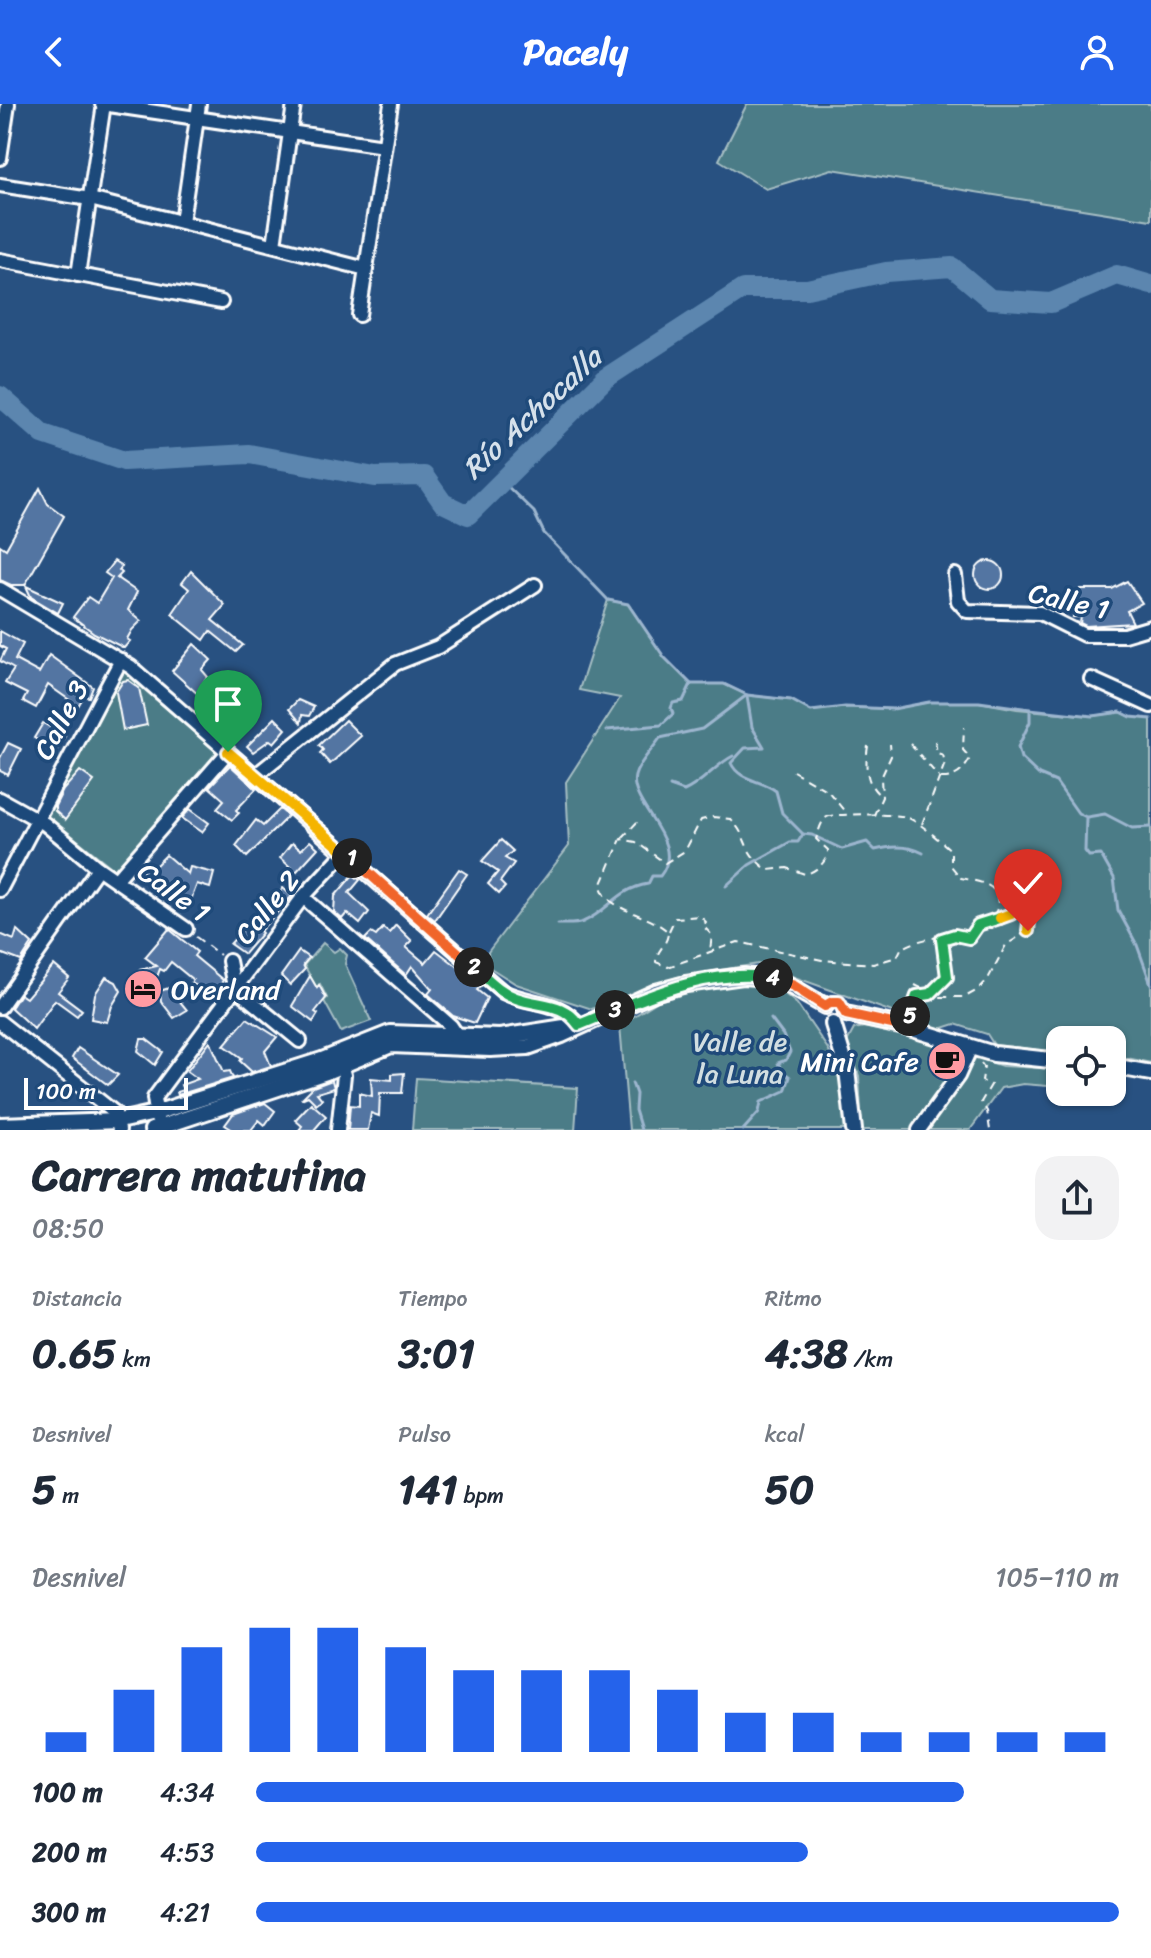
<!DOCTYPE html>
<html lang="es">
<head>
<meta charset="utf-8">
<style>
  :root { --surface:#fff; --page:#f2f2f3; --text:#1f2937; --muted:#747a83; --accent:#2563eb }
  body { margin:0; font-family:Sriracha,sans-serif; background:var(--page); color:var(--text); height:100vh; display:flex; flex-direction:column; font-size:30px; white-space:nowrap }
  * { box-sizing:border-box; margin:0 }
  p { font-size:26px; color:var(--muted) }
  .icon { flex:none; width:44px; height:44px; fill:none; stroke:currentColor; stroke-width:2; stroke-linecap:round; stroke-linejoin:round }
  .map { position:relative; height:1026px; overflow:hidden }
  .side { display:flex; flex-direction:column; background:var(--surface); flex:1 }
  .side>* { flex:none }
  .controls { position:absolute; left:1046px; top:922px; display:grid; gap:16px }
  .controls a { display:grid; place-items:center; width:80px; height:80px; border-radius:16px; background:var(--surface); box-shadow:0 2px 6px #0004; font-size:40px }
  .scale { position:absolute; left:24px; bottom:20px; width:164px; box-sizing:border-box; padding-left:8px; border:4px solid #fff; border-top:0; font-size:22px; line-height:28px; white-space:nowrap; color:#fff; -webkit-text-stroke:6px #1f4a7a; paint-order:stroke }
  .pin { position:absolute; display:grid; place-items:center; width:68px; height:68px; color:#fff; margin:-82px -34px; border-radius:50% 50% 50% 0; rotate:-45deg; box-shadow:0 0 8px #0007 }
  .pin .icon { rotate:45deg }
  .km { position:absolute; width:40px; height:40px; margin:-20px; border-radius:50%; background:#222; color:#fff; font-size:22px; line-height:40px; text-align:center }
  .round { display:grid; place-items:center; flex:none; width:84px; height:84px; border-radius:24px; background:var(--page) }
  .overview { display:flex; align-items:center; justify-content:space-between; height:136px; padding:0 32px }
  h1 { font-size:44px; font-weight:700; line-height:60px }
  .stats { display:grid; grid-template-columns:repeat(3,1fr); gap:12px; height:136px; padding:8px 32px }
  .stats div { display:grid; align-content:center }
  .stats b { font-size:40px; font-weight:700 }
  .stats small { font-size:22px; font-weight:400 }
  .stats p { font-size:22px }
  .chart { height:224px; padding:16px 32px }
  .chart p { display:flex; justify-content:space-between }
  .chart svg { width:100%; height:144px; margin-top:8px; stroke:var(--accent); stroke-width:6 }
  ul { padding:0 32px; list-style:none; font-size:26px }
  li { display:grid; grid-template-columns:128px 96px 1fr; align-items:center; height:60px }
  li i { height:20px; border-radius:10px; background:var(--accent) }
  header { display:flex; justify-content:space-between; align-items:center; height:104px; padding:0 32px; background:var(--accent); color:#fff; font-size:36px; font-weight:700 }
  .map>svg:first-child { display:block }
  .green { fill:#4c7c87; stroke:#a6bec3; stroke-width:2 }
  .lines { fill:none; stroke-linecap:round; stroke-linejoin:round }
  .stream { stroke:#9db6cf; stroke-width:3 }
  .river { stroke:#5b86af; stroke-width:20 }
  .building { fill:#5275a2; stroke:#fff; stroke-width:2 }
  .minor-casing { stroke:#fff; stroke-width:18 }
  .major-casing { stroke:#fff; stroke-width:20 }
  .path { stroke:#fff; stroke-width:2; stroke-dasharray:8 6; stroke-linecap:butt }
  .minor { stroke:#1f4a7a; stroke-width:12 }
  .major { stroke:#1f4a7a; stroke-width:14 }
  .split-1-casing { stroke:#fff; stroke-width:16 }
  .split-2-casing { stroke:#fff; stroke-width:16 }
  .split-3-casing { stroke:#fff; stroke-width:16 }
  .split-4-casing { stroke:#fff; stroke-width:16 }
  .split-5-casing { stroke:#fff; stroke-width:16 }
  .split-6-casing { stroke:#fff; stroke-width:16 }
  .split-7-casing { stroke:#fff; stroke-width:16 }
  .split-1 { stroke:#f5b400; stroke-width:10 }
  .split-2 { stroke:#f0652b; stroke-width:10 }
  .split-3 { stroke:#22a559; stroke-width:10 }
  .split-4 { stroke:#22a559; stroke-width:10 }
  .split-5 { stroke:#f0652b; stroke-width:10 }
  .split-6 { stroke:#22a559; stroke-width:10 }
  .split-7 { stroke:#f5b400; stroke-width:10 }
  .labels { text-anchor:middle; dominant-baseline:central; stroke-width:7; stroke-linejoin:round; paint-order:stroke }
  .street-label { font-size:28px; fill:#fff; stroke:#1f4a7a }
  .poi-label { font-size:28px; fill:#fff; stroke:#1f4a7a; text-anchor:start }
  .park-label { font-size:28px; fill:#d2dee1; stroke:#1f4a7a }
  .water-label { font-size:30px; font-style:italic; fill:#d6e1eb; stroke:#1f4a7a }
</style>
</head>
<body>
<header><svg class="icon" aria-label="back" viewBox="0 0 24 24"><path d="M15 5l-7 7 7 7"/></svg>Pacely<svg class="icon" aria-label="person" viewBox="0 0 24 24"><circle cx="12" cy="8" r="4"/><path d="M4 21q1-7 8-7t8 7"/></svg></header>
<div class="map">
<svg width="1151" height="1026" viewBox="0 0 1151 1026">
  <rect width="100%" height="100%" fill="#285181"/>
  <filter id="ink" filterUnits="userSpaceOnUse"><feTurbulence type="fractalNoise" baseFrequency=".0125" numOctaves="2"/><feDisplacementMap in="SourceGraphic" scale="16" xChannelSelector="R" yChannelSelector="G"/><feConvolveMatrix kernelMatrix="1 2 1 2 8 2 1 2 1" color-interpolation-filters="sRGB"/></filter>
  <g filter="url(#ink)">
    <g class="green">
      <path d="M747,0H1151V116L832,65L766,85L719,56Z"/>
      <path d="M608,496L628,500L664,553L691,580H724L747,591L791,596L811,607L845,603L893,605L929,598H979L1017,605L1093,612L1121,608L1131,613L1151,615V959L1112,951V936H1060V948L994,941L987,930L955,920L940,925L758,860L677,873L592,905L516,880L489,863L488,848L569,742L566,678L620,594L579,586Z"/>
      <path d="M124,568L217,648L115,766L46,711Z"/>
      <path d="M323,839L334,848L340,844L347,851L345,860L371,917L341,928L324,897L327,894L320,880L316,883L304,861Z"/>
      <path d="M750,879L779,885L797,900L828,945L841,980L845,1026H629L620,921L658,897L700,885Z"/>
      <path d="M864,923L933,939L953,969L913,1026H862L859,972L847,938L854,925Z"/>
      <path d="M976,953L1002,962L1060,965V983L1023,980L1001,984L970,1026H929Z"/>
      <path d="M416,974L578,984L575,1026H412Z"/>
    </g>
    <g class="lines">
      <g class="stream">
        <path d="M504,379L534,408L544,429L608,496L628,500L664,553L691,580H724L747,591L791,596L811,607L845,603L893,605L929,598H979L1030,605V618L1018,643L1021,654L1039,671L1056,678L1078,709L1086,713L1085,747L1089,752L1101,751L1114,774L1118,806L1137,841L1151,880"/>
        <path d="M747,592L752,623L764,643L745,644L731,659C739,677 762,676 776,687L782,709L803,730L812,731L842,745L867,738L875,746C891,742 908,741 923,749"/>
        <path d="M1030,605L1093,612L1121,608L1131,613L1151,615"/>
        <path d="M607,626L661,621L673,610L671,604L673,599L683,597L691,580"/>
        <path d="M670,682L684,687C703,679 715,661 733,652"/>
        <path d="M1087,713L1105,710L1132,724L1151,723"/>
        <path d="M726,782L749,761L790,738H798L803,730"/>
        <path d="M558,820C566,820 575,821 583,818C609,807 617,785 648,780L652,772H660C688,738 628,701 635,672C638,659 653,645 660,634L702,625L747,591"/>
        <path d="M632,979L636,990L635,1006L641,1026"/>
        <path d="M743,1026L759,1008L761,998L785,987L790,973L782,967L778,959L786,956L790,948L783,931L771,915"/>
      </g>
      <path class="river" d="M0,292L43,330L124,357L249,350L375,373L424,372L443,399L468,411L606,274L743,185H807L886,168L952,163L990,195L1051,199L1117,171L1151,181"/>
    </g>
    <g class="building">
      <path d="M40,384L48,400L64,412L25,481H11L0,476V441L6,445Z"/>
      <circle cx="989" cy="471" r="14"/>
      <path d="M114,457L122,462L119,466L122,469L117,474L137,488L128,506L141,517L132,526L127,535L130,537L124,544L94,529L73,513L88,493L97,499L112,474L105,469Z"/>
      <path d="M191,467L225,501L212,516L243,541L236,548L210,527L204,536L172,510L189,485L182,479Z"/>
      <path d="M1127,477L1142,499L1127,507L1133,519L1086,522L1080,519L1081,513H1073L1080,485H1112Z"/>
      <path d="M26,482L63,499L58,509L31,493Z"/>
      <path d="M0,527L23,540L15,556L39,569L49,551L93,583L89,593L84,592L78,602L48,581L36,604L23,597L27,590L5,579L14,565L0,557L6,545L0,542Z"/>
      <path d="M194,540L211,556L202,566L208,573L204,578L209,582L200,592L172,567Z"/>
      <path d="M128,576L139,584L147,621L123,626L116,588L123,577Z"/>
      <path d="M235,579L251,592L238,607L248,616L234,632L209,610Z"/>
      <path d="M298,596L314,603L309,612L302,611L301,619L289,605Z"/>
      <path d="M275,614L286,625L274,639L270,636L253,648L247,642Z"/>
      <path d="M345,616L361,632L330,660L320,649L323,646L319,641Z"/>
      <path d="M43,619L65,632L56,647L34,634Z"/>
      <path d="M8,639L21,645L8,671L0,667V654Z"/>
      <path d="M230,661L256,685L236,706L239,709L232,716L217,704L224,696L209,683Z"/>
      <path d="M80,667L94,677L65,716L55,707V702L63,686Z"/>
      <path d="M190,705L209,719L202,728L182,714Z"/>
      <path d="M280,705L288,712L247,753L236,742L256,716L263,722Z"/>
      <path d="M501,736L513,747L505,754L514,759L500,778L505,783L499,790L488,780L498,768L482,757Z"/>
      <path d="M310,737L318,744L296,768L280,754L292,739L301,746Z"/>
      <path d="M166,751L188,770L190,763L214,769L210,784L197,780L191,796L161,785L139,764L145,756L153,764Z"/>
      <path d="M459,765L467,770L435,816L427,810Z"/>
      <path d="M353,771L360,776L349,789L369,808L360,820L347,809L342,815L334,808L335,792Z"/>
      <path d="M283,784L292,792L260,827L262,829L244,850L230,840L258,809L265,795L271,801Z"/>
      <path d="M396,821L412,837L406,843L425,859L436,846L482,881L477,886L487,894L475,919L453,912L428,890L432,885L412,862L406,871L365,835L371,829L376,832L383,824L389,829Z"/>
      <path d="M169,825L197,848L194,852L223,876L215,892L191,879L193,876L171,858L164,867L160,865L154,881L147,884L140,880L139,866L157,862L145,853Z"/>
      <path d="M17,826L32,840L21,857L0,849V830L14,836Z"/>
      <path d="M299,847L309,854L303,861L305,865L290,881L281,872Z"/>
      <path d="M54,861L69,874L58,888L82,906L77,912L55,896L34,925L11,904L20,890L26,894Z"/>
      <path d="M310,872L317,884L319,881L326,894L315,908L318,910L313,918L292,902Z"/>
      <path d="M106,873L116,878L121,887L112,902L107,918L91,915L95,890Z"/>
      <path d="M169,884L187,906L174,914L161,897L160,887Z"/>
      <path d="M247,914L277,933L265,947L271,962L252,968L240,957L242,954L224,941Z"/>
      <path d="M141,935H146L163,948L155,961L138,947Z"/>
      <path d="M210,937L224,968L230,967L233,974L178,991L177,988L183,986L181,981L198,975L187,967Z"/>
      <path d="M78,944L118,971L108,981L72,954Z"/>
      <path d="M404,969L402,989H380L379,1012L371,1009L368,1026H348L350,1001L359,1002V989L372,992L371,974L392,976V970Z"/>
      <path d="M332,976L334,984L317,989L322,995L316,1000L308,992L301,995L313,983Z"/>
      <path d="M265,999L275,1007L265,1021L259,1016L251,1026H233L225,1021L233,1010Z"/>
      <path d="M311,999L326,1012L314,1026H299L302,1022L295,1016Z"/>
    </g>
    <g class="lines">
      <defs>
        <g id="minor">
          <path d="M102,0L384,42"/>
          <path d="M0,54L8,0"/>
          <path d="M0,81L90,95L366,165"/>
          <path d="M182,118L199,0"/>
          <path d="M274,141L294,0"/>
          <path d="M0,156L221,198"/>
          <path d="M78,171L104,0"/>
          <path d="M359,211L391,0"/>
          <path d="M955,471L958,497L967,507L1040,509L1084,531H1124L1151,523"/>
          <path d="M0,485L131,563L503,888C531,901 560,896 579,921"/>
          <path d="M1091,575L1151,602"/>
          <path d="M256,671L395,560L438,543L535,481"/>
          <path d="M0,695L45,720L98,764L186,825"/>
          <path d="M116,776L228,648"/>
          <path d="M0,786L121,556"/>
          <path d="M303,793L451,922L457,931"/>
          <path d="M229,857L234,883L300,937"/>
          <path d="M0,903L98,764"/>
          <path d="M0,918L115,1009L119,1026"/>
          <path d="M157,1015L154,994L303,793L345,748"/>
          <path d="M338,1026L344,971L341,961"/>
          <path d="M919,1026L958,972L970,945"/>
        </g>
        <g id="major">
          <path d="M846,910L906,923L994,950L1060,957"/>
          <path d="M833,920L847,966L854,1026"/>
          <path d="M1112,962L1151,969"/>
          <path d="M0,1021L119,1017L155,1009L322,956L390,929L500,933L571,922"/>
          <path d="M152,1026L326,968L391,941L490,945L528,943L562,931L656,888L686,880L743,872L778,875L825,902"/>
        </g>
      </defs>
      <use href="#minor" class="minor-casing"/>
      <use href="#major" class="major-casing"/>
      <g class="path">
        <path d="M910,640L939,673"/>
        <path d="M868,642C865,660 865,680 881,692"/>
        <path d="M793,667L828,687L846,709"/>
        <path d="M941,674C955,675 965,666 970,654L963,646L964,623"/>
        <path d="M874,711L882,693L881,674L891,652L890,640"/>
        <path d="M922,720L945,659L943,651L937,649L934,631"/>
        <path d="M622,734L640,715"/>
        <path d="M669,827L675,814L700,812L706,818L703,822L712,831L710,847"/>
        <path d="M196,833L220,851"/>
        <path d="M915,881L939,893H965L978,886L988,875L1006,841L1028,827L1027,810L1033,791L1029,790L1011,810L984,817L969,834C944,832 924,832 901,845L897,853L873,860L822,856L738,838L668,863L656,858C656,846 668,841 668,828C650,809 607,808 601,782L621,735L636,738L665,759L685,747L701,716L713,713L730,715C750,733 740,747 768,766L787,764L805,770C816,768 828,757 828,746L816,735C819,728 820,718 827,713C834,709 899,710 906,713C923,720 937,735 951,746V762L961,774C988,779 1007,783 993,816"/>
        <path d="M911,911L917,892L930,890L947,873L942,836"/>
        <path d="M981,959L984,963L982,977L991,981L981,998L987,1007L990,1026"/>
      </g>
      <use href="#minor" class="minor"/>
      <use href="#major" class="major"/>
    </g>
  </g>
  <g class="lines" filter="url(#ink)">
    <defs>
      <path id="split-1" d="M228,648L352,754"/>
      <path id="split-2" d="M352,754L474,863"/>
      <path id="split-3" d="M474,863C487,874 499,888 516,894C541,903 562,897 579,921L615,906"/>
      <path id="split-4" d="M615,906C665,885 718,865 773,874"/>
      <path id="split-5" d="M773,874L794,882L825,902L832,898H839L846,910L906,923L910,912"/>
      <path id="split-6" d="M910,912L917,892L930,890L947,873L942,835L955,831L969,834L978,821L1000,814"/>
      <path id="split-7" d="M1000,814L1011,810L1032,789L1028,827"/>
    </defs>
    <use href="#split-1" class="split-1-casing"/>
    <use href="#split-2" class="split-2-casing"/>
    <use href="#split-3" class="split-3-casing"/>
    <use href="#split-4" class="split-4-casing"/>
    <use href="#split-5" class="split-5-casing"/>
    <use href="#split-6" class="split-6-casing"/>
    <use href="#split-7" class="split-7-casing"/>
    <use href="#split-1" class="split-1"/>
    <use href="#split-2" class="split-2"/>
    <use href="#split-3" class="split-3"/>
    <use href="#split-4" class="split-4"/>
    <use href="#split-5" class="split-5"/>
    <use href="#split-6" class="split-6"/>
    <use href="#split-7" class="split-7"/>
  </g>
  <defs>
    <symbol id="hotel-disc" viewBox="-11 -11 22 22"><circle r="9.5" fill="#ff9aa2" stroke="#1f4a7a"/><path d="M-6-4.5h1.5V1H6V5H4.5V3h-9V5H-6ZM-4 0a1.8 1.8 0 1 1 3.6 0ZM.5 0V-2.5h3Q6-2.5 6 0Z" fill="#111"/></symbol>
    <symbol id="cafe-disc" viewBox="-11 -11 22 22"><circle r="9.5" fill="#ff9aa2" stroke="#1f4a7a"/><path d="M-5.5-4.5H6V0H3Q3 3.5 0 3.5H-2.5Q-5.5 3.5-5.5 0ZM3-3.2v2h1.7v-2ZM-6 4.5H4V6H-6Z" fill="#111"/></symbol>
  </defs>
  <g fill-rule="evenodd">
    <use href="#hotel-disc" x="121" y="863" width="44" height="44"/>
    <use href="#cafe-disc" x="925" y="935" width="44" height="44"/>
  </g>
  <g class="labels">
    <g class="street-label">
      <text transform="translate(1069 497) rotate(13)">Calle 1</text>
      <text transform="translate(61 616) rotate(-62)">Calle 3</text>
      <text transform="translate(174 788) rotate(36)">Calle 1</text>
      <text transform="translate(267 803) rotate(-51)">Calle 2</text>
    </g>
    <g class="poi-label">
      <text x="171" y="885">Overland</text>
      <text x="919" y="957" text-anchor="end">Mini Cafe</text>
    </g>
    <g class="park-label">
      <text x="740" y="937">Valle de<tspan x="740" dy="32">la Luna</tspan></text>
    </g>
    <g class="water-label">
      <text transform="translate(532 309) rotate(-43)">Río Achocalla</text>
    </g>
  </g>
</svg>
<div class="controls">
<a><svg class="icon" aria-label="locate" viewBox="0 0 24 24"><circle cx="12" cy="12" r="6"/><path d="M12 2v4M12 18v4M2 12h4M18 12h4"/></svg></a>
</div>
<div class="scale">100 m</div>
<div class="pin" style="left:228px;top:648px;background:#1e9e55"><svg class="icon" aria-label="arrive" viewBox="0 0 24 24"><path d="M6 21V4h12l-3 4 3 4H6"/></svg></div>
<div class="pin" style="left:1028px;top:827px;background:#d93025"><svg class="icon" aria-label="check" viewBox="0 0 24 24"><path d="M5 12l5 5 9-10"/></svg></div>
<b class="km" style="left:352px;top:754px">1</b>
<b class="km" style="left:474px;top:863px">2</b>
<b class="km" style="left:615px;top:906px">3</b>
<b class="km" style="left:773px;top:874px">4</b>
<b class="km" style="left:910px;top:912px">5</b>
</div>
<section class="side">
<div class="overview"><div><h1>Carrera matutina</h1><p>08:50</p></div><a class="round"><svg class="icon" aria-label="share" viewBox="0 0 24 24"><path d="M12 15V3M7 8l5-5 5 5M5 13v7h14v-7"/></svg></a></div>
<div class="stats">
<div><p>Distancia</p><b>0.65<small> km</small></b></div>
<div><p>Tiempo</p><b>3:01</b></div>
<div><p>Ritmo</p><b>4:38<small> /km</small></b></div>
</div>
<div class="stats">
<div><p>Desnivel</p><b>5<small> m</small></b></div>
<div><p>Pulso</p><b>141<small> bpm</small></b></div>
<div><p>kcal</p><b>50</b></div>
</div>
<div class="chart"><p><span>Desnivel</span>105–110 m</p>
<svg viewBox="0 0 160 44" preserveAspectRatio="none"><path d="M5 44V38M15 44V25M25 44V12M35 44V6M45 44V6M55 44V12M65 44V19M75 44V19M85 44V19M95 44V25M105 44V32M115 44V32M125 44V38M135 44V38M145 44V38M155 44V38"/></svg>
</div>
<ul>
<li><b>100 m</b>4:34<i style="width:82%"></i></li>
<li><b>200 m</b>4:53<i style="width:64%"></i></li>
<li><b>300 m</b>4:21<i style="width:100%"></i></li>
</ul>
</section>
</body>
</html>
